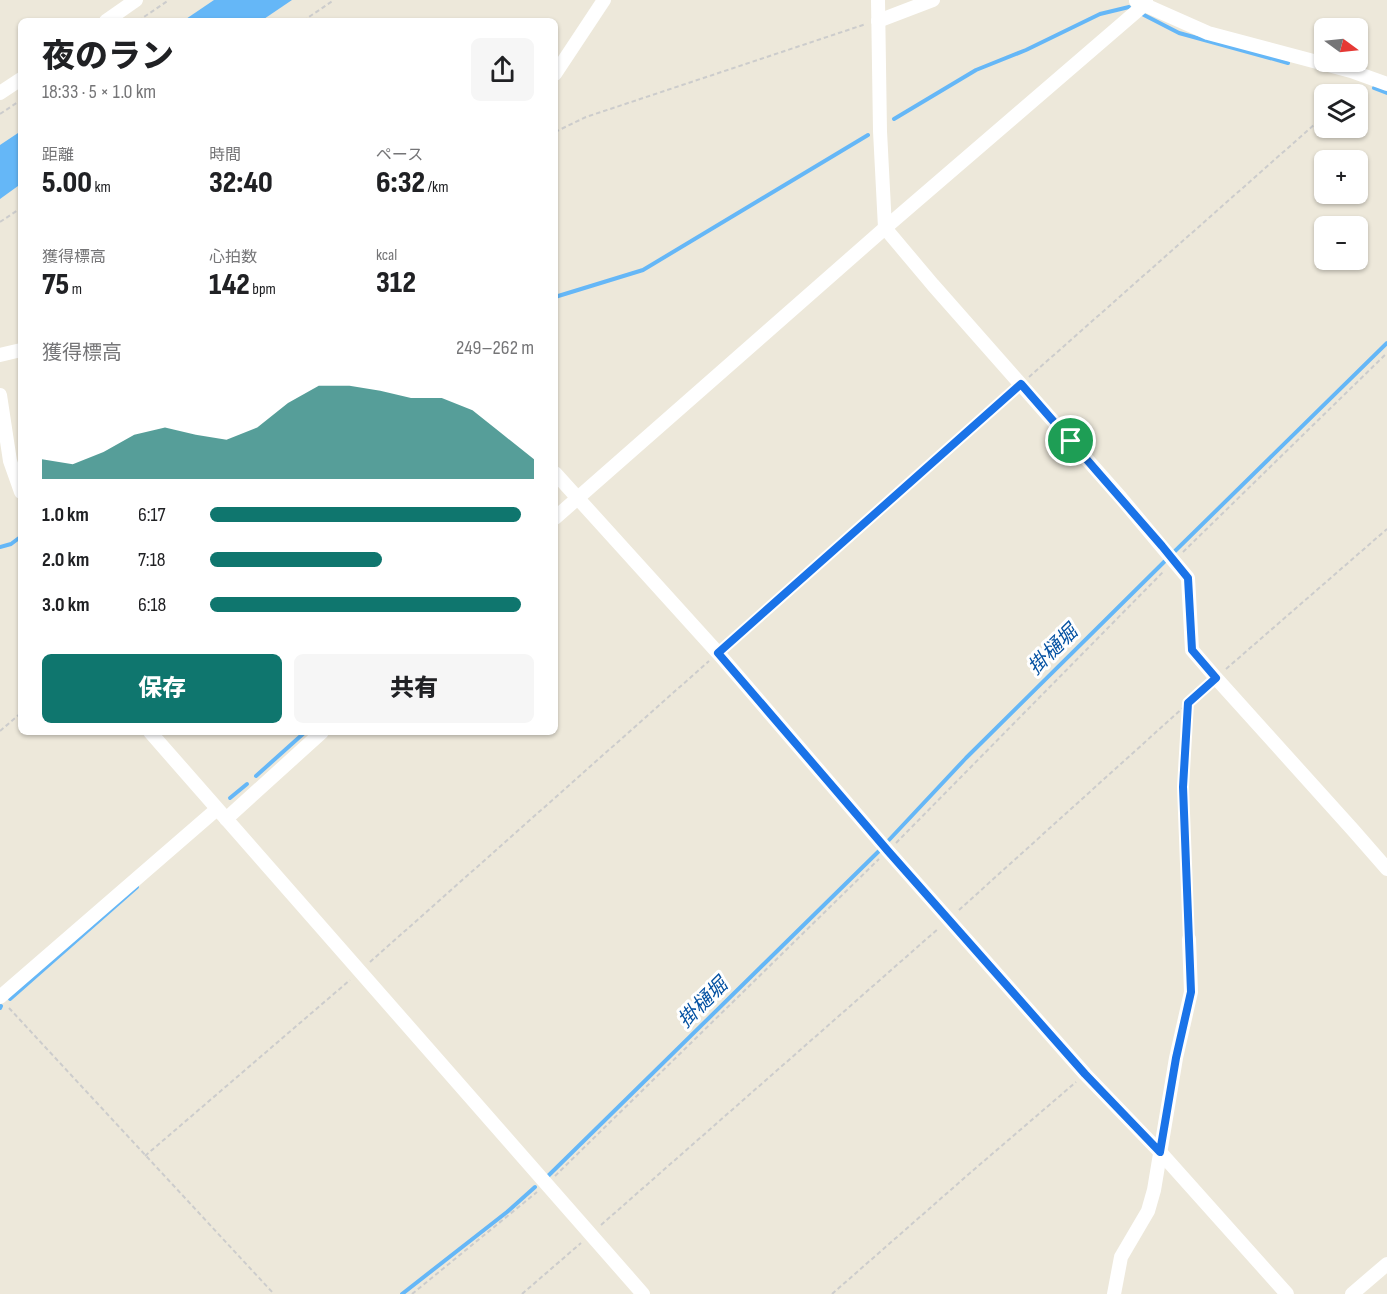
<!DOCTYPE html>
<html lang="ja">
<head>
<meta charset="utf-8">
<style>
  :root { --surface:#fff; --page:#f6f6f6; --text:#202124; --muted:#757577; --accent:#0f766e }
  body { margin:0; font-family:"Sofia Sans Condensed","Noto Sans JP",sans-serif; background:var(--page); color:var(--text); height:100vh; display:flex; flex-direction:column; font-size:22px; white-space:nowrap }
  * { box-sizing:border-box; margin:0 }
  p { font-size:20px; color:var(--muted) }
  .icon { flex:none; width:33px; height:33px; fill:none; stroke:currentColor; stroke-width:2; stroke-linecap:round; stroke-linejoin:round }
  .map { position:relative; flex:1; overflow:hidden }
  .side { position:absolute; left:18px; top:18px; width:540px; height:717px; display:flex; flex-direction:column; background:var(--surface); border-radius:9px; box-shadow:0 2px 4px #0004 }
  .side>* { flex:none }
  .needle { width:39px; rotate:105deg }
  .fabs { position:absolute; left:1314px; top:18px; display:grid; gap:12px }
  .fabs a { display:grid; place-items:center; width:54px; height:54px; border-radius:9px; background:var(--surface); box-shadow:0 2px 4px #0004; font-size:30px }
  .pin { position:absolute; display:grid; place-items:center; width:51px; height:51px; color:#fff; margin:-26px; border:3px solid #fff; border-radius:50%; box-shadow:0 2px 6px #0007 }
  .round { display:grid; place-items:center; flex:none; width:63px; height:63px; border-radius:9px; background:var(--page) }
  .head { display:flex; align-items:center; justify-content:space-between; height:102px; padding:0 24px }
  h1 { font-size:33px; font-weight:800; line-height:45px }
  .stats { display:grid; grid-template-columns:repeat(3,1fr); gap:9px; height:102px; padding:6px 24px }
  .stats div { display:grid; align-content:center }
  .stats b { font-size:30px; font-weight:800 }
  .stats small { font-size:16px; font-weight:400 }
  .stats p { font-size:16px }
  .chart { height:168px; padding:12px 24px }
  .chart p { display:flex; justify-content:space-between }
  .chart svg { width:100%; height:108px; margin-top:6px; fill:var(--accent); opacity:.7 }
  .button { display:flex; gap:12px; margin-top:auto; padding:12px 24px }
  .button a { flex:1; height:69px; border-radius:9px; background:var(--accent); color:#fff; font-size:24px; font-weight:800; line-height:69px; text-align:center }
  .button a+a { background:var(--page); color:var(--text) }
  ul { padding:0 24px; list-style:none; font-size:20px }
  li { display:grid; grid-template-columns:96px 72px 1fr; align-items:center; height:45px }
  li i { height:15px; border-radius:8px; background:var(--accent) }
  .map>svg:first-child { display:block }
  .water { fill:#65b7f7 }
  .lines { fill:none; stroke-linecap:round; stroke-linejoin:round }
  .stream { stroke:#65b7f7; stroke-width:4 }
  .path { stroke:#ccc; stroke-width:2; stroke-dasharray:4.5 3; stroke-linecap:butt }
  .minor { stroke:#fff; stroke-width:14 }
  .route-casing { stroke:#fff; stroke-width:12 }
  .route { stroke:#1a73e8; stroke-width:8 }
  .labels { text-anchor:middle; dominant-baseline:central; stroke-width:6; stroke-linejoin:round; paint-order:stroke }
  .water-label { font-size:20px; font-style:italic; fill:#0451a2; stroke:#fff }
</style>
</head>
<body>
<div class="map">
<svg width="1387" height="1294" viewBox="0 0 1387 1294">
  <rect width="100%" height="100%" fill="#ede8da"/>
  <g class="water">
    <path d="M214,0H292L261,21H183Z"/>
    <path d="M21,131V189L18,186L0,199V145Z"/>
  </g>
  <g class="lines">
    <g class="stream">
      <path d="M1144,15L1179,33L1288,63"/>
      <path d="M1374,88L1387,93"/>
      <path d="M894,119L976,70L1026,50L1100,14L1129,7"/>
      <path d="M555,297L643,270L868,135"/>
      <path d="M0,547L11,544L19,538"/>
      <path d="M1173,553L1387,343"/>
      <path d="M256,776L304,733"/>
      <path d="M230,798L247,784"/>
      <path d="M889,840L966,758L1165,561"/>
      <path d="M10,999L137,887"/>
      <path d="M0,1008L1,1006"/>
      <path d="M548,1176L879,851"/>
      <path d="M402,1294L507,1212L535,1187"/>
    </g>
    <g class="path">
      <path d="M138,21L169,0"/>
      <path d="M303,21L334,0"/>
      <path d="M1349,94L1358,86"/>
      <path d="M0,114L21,100"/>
      <path d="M555,132L586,117L866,24"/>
      <path d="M0,222L21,208"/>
      <path d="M1029,377L1324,116"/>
      <path d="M1183,552L1387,353"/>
      <path d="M729,644L1012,393"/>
      <path d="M1226,669L1387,529"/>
      <path d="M1188,705L1183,787L1188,927"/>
      <path d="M0,731L21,713"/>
      <path d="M896,843L1164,571"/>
      <path d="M959,910L1206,687"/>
      <path d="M370,962L709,661"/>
      <path d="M9,1008L274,1294"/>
      <path d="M145,1156L350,980"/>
      <path d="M555,1176L879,859"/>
      <path d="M601,1225L939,928"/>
      <path d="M412,1294L537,1192"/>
      <path d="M522,1294L581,1243"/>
      <path d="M832,1294L970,1173L1076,1082"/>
    </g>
    <g class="minor">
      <path d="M878,0L880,131L885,228L933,285L1121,498L1188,578L1192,650L1216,678L1353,830L1387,869"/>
      <path d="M1136,1L1208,33L1351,71L1387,84"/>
      <path d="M106,21L136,0"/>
      <path d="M878,21L933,0"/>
      <path d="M555,74L604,0"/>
      <path d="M0,93L21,79"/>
      <path d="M0,355L21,350"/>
      <path d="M0,395L10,461L21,492"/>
      <path d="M555,473L718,653L888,851L1085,1074L1160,1152L1287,1294"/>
      <path d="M555,518L885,228L1144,5L1146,0"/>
      <path d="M150,732L643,1294"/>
      <path d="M226,819L322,732"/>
      <path d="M0,997L217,809"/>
      <path d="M1114,1294L1121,1257L1148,1211L1154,1190L1176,1058L1191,992L1189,939"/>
      <path d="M1352,1294L1387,1264"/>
    </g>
  </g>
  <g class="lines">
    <defs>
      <path id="route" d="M1021,384L1162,546L1188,578L1192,650L1216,678L1188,703L1183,787L1191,992L1176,1058L1160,1152L1085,1074L888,851L718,653Z"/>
    </defs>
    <use href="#route" class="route-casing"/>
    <use href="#route" class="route"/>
  </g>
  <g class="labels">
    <g class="water-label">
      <text transform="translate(1053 650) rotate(-45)">掛樋堀</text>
      <text transform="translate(703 1003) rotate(-45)">掛樋堀</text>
    </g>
  </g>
</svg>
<div class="fabs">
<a><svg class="needle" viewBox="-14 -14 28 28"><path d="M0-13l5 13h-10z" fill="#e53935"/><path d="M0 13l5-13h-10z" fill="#757577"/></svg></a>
<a><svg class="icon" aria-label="layers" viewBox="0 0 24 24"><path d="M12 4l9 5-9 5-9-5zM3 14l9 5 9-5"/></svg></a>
<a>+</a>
<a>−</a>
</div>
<div class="pin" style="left:1071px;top:441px;background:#1e9e55"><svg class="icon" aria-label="arrive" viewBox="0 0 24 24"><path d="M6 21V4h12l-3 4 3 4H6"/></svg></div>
<section class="side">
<div class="head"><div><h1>夜のラン</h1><p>18:33 · 5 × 1.0 km</p></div><a class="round"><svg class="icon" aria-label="share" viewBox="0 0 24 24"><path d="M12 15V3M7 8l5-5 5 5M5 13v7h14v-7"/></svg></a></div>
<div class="stats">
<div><p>距離</p><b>5.00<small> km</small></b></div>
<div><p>時間</p><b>32:40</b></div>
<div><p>ペース</p><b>6:32<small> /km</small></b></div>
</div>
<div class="stats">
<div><p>獲得標高</p><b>75<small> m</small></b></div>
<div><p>心拍数</p><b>142<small> bpm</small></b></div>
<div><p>kcal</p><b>312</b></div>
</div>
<div class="chart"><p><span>獲得標高</span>249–262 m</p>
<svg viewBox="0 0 160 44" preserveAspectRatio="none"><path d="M0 44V36L10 38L20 33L30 26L40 23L50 26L60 28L70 23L80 13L90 6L100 6L110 8L120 11L130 11L140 16L150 26L160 36V44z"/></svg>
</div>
<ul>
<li><b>1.0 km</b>6:17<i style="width:96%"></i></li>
<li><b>2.0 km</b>7:18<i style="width:53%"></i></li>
<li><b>3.0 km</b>6:18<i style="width:96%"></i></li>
</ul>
<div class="button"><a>保存</a><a>共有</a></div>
</section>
</div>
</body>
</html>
